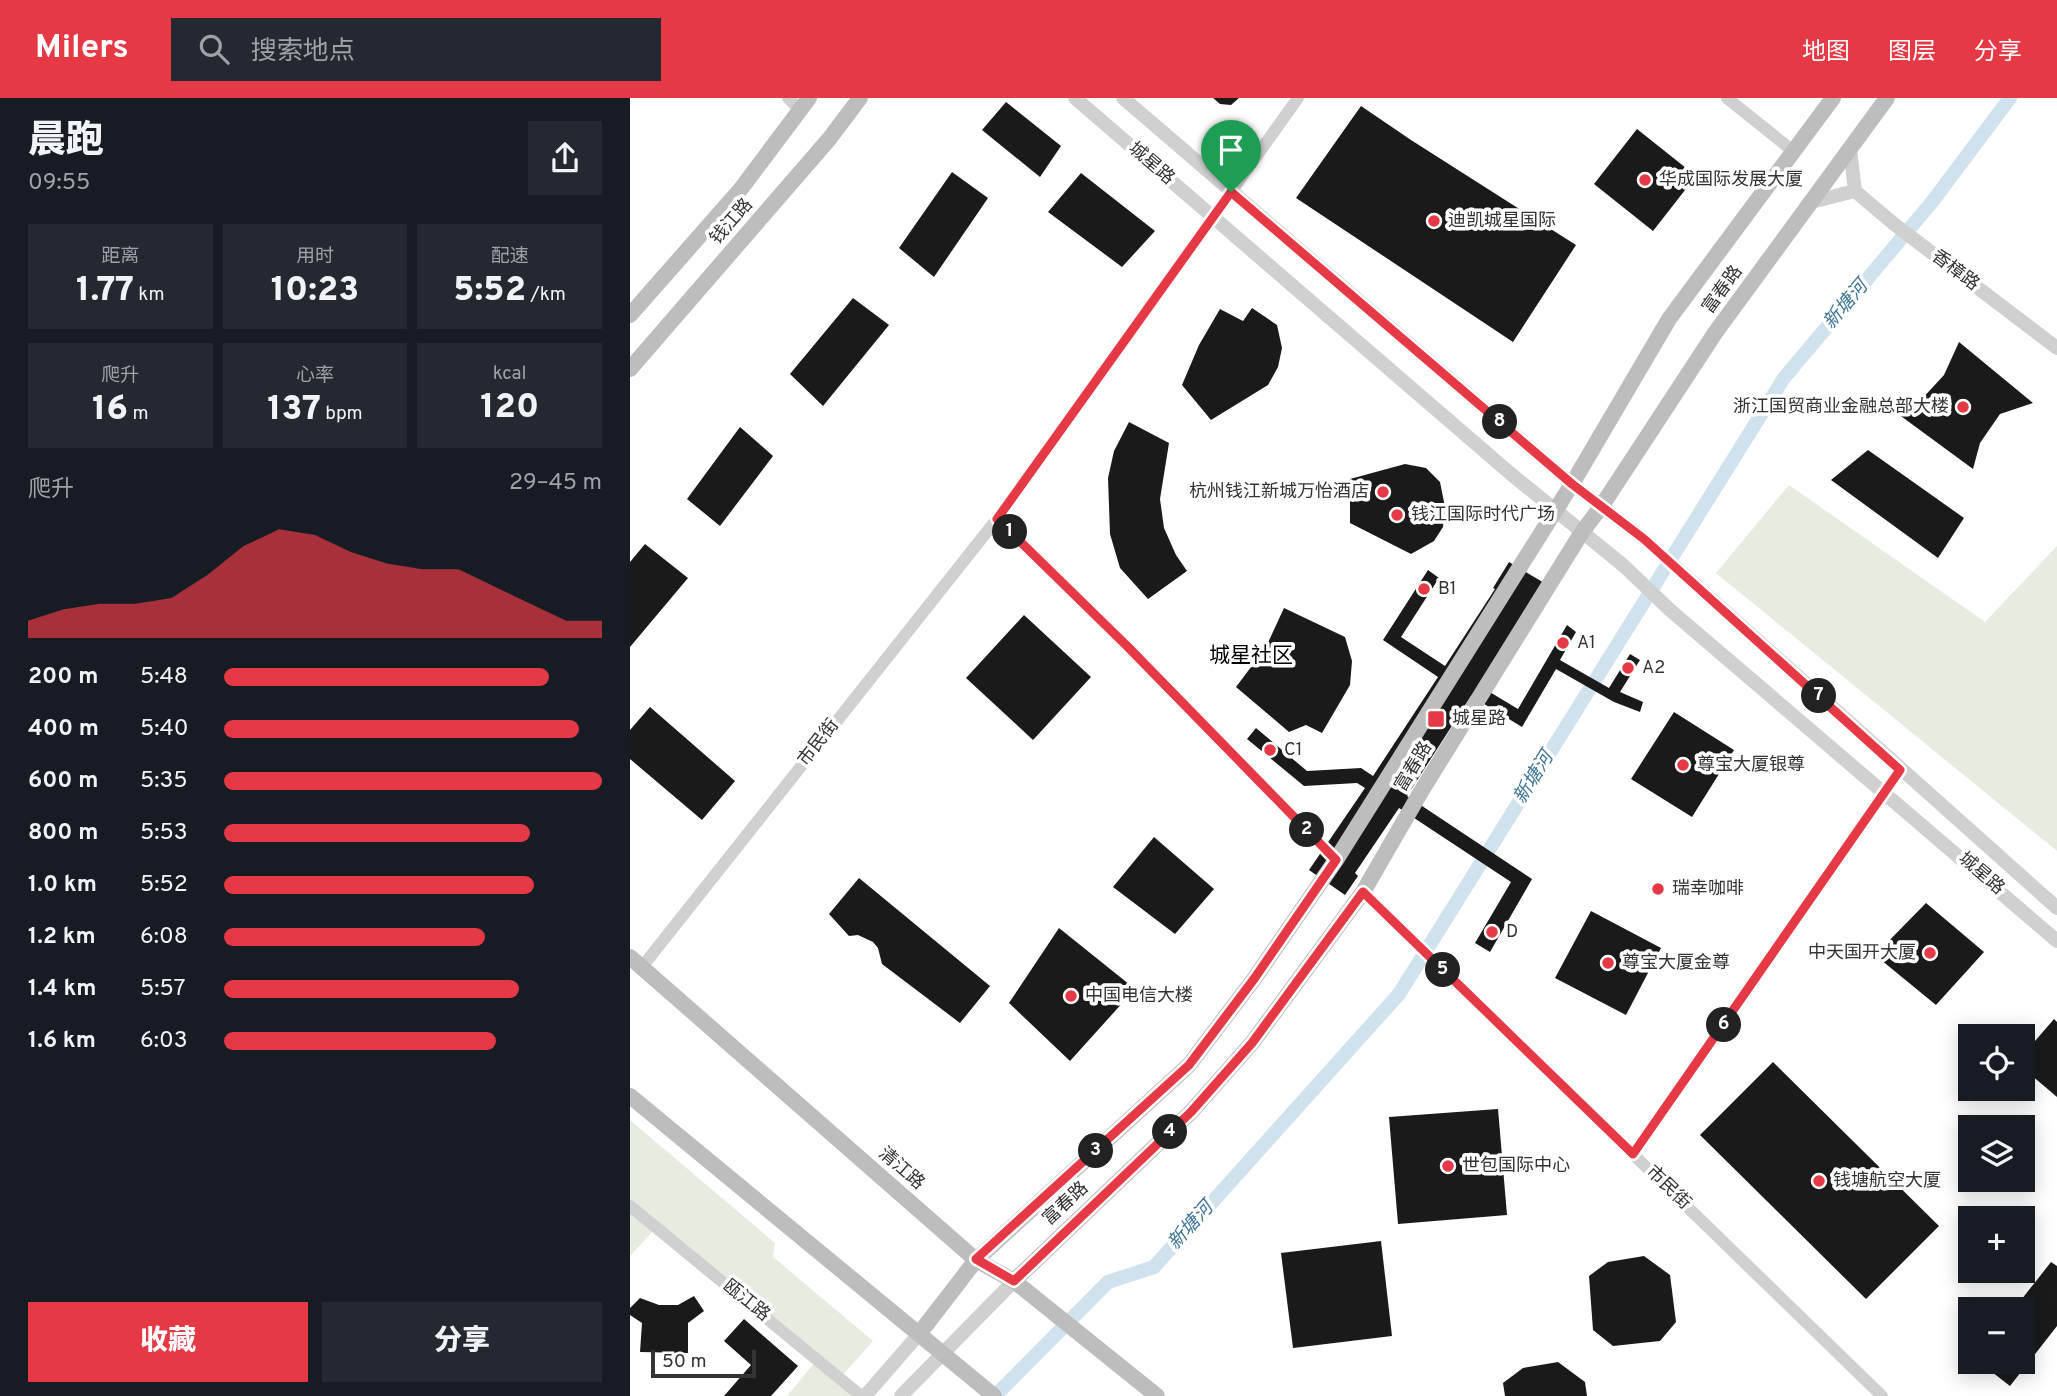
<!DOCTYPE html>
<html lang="zh">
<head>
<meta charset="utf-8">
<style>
  :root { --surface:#171b24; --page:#242831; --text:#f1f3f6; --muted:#9ea1a6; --accent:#e63946 }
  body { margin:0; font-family:Overpass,"Noto Sans SC",sans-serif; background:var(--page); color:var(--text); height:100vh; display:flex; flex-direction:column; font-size:26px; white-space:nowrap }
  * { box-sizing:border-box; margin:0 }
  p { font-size:23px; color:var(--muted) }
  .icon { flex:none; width:38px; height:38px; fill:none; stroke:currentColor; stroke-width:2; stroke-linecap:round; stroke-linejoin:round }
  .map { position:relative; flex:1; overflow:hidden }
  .side { display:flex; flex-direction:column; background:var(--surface); width:630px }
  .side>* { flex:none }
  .buttons { position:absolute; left:1328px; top:926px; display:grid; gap:14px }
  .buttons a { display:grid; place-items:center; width:77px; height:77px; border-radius:0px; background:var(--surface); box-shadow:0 4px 18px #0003; font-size:35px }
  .scale { position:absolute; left:21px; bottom:18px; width:105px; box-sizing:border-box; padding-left:7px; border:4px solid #333; border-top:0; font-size:19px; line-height:24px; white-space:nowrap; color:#333; -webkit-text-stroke:5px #fff; paint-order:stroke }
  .pin { position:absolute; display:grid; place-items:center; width:60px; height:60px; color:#fff; margin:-72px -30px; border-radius:50% 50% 50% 0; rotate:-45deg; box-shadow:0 0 7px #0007 }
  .pin .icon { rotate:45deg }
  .km { position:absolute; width:35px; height:35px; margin:-18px; border-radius:50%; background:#222; color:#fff; font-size:19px; line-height:35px; text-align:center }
  .round { display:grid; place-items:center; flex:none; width:74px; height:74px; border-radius:0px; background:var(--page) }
  .head { display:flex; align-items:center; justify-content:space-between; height:119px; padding:0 28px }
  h1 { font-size:38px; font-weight:800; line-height:52px }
  .metrics { display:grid; grid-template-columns:repeat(3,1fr); gap:10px; height:119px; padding:7px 28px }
  .metrics div { display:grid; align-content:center; border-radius:0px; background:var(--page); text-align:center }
  .metrics b { font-size:35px; font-weight:800 }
  .metrics small { font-size:19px; font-weight:400 }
  .metrics p { font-size:19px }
  .chart { height:196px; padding:14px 28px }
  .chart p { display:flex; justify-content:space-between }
  .chart svg { width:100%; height:126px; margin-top:7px; fill:var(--accent); opacity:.7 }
  .action { display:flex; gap:14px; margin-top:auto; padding:14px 28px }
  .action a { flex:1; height:80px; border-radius:0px; background:var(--accent); color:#fff; font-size:28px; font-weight:800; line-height:80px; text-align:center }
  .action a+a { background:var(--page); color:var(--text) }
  ul { padding:0 28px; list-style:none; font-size:23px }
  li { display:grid; grid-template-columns:112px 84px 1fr; align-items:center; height:52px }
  li i { height:18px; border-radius:9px; background:var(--accent) }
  header { display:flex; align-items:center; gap:42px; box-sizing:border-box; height:98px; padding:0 35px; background:var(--accent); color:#fff }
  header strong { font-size:33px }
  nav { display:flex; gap:38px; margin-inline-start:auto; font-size:24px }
  .search { width:490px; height:63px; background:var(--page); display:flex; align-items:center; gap:18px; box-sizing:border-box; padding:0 24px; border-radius:0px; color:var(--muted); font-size:26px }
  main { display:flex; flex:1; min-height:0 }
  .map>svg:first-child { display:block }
  .green { fill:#e6ecdf }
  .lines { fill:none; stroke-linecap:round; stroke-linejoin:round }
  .canal { stroke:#cfe2ee; stroke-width:14 }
  .building { fill:#1a1a1a }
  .minor { stroke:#d0d0d0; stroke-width:12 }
  .tertiary { stroke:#d0d0d0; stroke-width:14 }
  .secondary { stroke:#bdbdbd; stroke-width:16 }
  .route-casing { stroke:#fff; stroke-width:14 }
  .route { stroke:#e63946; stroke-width:9 }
  .poi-dot { fill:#e63946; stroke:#fff; stroke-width:2.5 }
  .labels { text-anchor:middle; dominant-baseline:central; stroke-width:7; stroke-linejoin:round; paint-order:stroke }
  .street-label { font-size:18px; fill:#333; stroke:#fff }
  .poi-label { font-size:18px; fill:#333; stroke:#fff; text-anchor:start }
  .water-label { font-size:19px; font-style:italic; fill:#3f7597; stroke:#fff }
  .quarter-label { font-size:21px; fill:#000; stroke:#fff }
</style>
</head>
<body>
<header>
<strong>Milers</strong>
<div class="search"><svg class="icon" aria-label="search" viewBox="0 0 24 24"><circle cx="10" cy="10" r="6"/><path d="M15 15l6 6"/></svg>搜索地点</div>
<nav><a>地图</a><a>图层</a><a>分享</a></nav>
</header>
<main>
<section class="side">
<div class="head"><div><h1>晨跑</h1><p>09:55</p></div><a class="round"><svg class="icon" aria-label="share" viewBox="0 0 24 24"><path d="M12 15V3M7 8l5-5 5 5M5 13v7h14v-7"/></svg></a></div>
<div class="metrics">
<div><p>距离</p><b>1.77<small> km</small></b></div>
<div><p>用时</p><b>10:23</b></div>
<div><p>配速</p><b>5:52<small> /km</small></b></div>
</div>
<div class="metrics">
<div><p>爬升</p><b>16<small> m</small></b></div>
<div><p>心率</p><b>137<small> bpm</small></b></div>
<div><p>kcal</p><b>120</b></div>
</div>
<div class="chart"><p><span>爬升</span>29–45 m</p>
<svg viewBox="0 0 160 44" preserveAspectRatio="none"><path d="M0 44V38L10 34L20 32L30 32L40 30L50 22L60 12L70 6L80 8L90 14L100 18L110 20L120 20L130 26L140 32L150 38L160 38V44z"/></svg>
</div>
<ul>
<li><b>200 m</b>5:48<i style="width:86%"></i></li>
<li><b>400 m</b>5:40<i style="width:94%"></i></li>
<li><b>600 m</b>5:35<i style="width:100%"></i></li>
<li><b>800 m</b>5:53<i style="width:81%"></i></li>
<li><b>1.0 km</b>5:52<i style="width:82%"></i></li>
<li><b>1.2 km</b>6:08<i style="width:69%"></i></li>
<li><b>1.4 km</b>5:57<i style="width:78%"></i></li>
<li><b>1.6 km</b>6:03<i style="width:72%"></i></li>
</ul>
<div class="action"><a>收藏</a><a>分享</a></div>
</section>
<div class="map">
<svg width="1427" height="1298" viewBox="0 0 1427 1298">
  <rect width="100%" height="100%" fill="#fff"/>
  <g class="green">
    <path d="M1159,387L1355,524L1427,448V753L1086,475Z"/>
    <path d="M0,1022L145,1145L143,1159L243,1243L210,1280L231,1298H157L187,1262L26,1130L0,1158Z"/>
  </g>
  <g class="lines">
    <path class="canal" d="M365,1298L478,1184L524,1169L769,896L1154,280L1302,104L1380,0"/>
  </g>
  <g class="building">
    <path d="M583,0H609L601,7L590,6Z"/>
    <path d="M376,4L431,48L410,79L352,32Z"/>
    <path d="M731,8L781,42L946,147L883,244L666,100Z"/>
    <path d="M1007,31L1066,78L1023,133L964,86Z"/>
    <path d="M322,74L358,100L304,179L269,150Z"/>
    <path d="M451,75L525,133L492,169L418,114Z"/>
    <path d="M223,200L259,227L193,308L160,276Z"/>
    <path d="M622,210L647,227L652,250L648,269L638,287L581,322L552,287L569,247L590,211L613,223Z"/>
    <path d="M1329,244L1403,305L1370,316L1350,345L1343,371L1264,313L1290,303L1314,277Z"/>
    <path d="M499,324L539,345L530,401L534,430L546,457L557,473L518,501L490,470L480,436L478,380L484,353Z"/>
    <path d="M110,329L143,358L90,428L57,401Z"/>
    <path d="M1238,352L1334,420L1308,460L1201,382Z"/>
    <path d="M775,366L796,370L810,384L815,409L813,429L804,443L781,456L720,425V381Z"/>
    <path d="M15,446L58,480L0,549V464Z"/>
    <path d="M879,464L916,486L848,587L888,611L937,527L946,534L930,562L979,590L1000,556L1010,562L990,594L1013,604L1010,614L984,604L926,571L892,629L841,598L777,698L902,781L860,854L845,845L881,784L769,710L725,775L728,778L715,797L679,772L735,690L727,685L674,688L617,641L626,630L677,673L731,670L743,678L808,579L753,542L798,472L809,480L771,539L815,568L865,491L863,490Z"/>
    <path d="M654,510L715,539L722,563L720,587L692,635L676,627L659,634L606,589L636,549Z"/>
    <path d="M394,517L461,579L403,642L336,580Z"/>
    <path d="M20,609L105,683L72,722L0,661V632Z"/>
    <path d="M1044,614L1104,652L1062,719L1001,681Z"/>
    <path d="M524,739L584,791L545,836L483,789Z"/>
    <path d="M229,780L360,888L330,925L252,866L248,850L243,844L228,837L219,838L199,816Z"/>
    <path d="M1296,805L1354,854L1306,907L1245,857Z"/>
    <path d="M961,813L1031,850L996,917L925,880Z"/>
    <path d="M429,830L505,891L440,963L379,905Z"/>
    <path d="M1424,921L1427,924V999L1393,970V957Z"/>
    <path d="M1143,964L1309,1128L1236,1201L1070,1037Z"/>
    <path d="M868,1011L877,1117L768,1126L759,1019Z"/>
    <path d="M751,1143L762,1238L663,1250L651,1155Z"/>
    <path d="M1014,1158L1040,1177L1046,1224L1030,1243L983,1248L963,1232L959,1178L978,1164Z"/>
    <path d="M1421,1164L1427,1168V1228L1380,1288L1349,1264H1393V1211H1384Z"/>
    <path d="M64,1198L74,1213L58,1225V1255L10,1254L12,1225L0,1217V1210L10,1200L29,1207H48Z"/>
    <path d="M114,1221L168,1268L141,1298H94L121,1267L94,1243Z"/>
    <path d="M928,1264L955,1284L957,1298H875L873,1285L893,1270Z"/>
  </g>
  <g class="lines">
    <g class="minor">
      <path d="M158,0L170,12"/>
      <path d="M1097,0L1163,53"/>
      <path d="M367,421L498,549L706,762"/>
      <path d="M733,794L1252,1298"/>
      <path d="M12,869L367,421L668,0"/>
      <path d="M1004,1056L1270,672"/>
      <path d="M0,1108L231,1298"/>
    </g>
    <g class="tertiary">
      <path d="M445,0L881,376L994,468L1040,512L1427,843"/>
      <path d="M493,0L942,386L1014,441L1427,810"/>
      <path d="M1220,51L1225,93L1264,126L1427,250"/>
      <path d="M1181,104L1225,93"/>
      <path d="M235,1298L289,1236"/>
      <path d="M271,1298L384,1183"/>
    </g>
    <g class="secondary">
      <path d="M0,217L110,92L179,0"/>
      <path d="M0,271L200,40L230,0"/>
      <path d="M0,859L346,1162L384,1183L527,1298"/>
      <path d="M0,998L364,1298"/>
      <path d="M384,1183L561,1014L622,945L733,794L792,692L952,434L971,409L1085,235L1257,0"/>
      <path d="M289,1236L346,1162L559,967L624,881L706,762L942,386L1039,221L1203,0"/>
    </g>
  </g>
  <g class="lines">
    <defs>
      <path id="route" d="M601,94L942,386L1014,441L1270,672L1003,1056L733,794L622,945L561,1014L384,1183L346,1161L559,967L624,881L706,762L498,549L367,421Z"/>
    </defs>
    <use href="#route" class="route-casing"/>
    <use href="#route" class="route"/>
  </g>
  <g class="poi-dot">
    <circle cx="1015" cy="82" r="7"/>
    <circle cx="804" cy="123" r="7"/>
    <circle cx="1333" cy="309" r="7"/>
    <circle cx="753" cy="394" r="7"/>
    <circle cx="767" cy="417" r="7"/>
    <circle cx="794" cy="491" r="7"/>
    <circle cx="933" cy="545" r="7"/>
    <circle cx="998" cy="570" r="7"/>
    <rect x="797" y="612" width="18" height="18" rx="3.5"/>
    <circle cx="640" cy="652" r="7"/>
    <circle cx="1053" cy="667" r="7"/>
    <circle cx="1028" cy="791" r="7"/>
    <circle cx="862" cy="834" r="7"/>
    <circle cx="1300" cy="855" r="7"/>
    <circle cx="978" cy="865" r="7"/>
    <circle cx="441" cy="898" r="7"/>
    <circle cx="818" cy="1068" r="7"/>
    <circle cx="1189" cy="1083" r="7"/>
  </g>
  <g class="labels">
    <g class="street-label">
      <text transform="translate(521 66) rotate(41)">城星路</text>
      <text transform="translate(102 124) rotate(-49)">钱江路</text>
      <text transform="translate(1325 173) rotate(37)">香樟路</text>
      <text transform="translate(1093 192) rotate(-54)">富春路</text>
      <text transform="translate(189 645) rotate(-52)">市民街</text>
      <text transform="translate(784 669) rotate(-59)">富春路</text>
      <text transform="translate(1351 776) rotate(41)">城星路</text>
      <text transform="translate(271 1071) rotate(41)">清江路</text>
      <text transform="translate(1038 1090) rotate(44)">市民街</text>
      <text transform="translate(436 1106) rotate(-43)">富春路</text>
      <text transform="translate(116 1203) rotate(39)">瓯江路</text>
    </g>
    <g class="poi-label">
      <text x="1029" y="82">华成国际发展大厦</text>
      <text x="818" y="123">迪凯·城星国际</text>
      <text x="1319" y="309" text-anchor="end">浙江国贸商业金融总部大楼</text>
      <text x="739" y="394" text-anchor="end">杭州钱江新城万怡酒店</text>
      <text x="781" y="417">钱江国际时代广场</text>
      <text x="808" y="491">B1</text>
      <text x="947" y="545">A1</text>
      <text x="1012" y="570">A2</text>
      <text x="822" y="621">城星路</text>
      <text x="654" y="652">C1</text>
      <text x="1067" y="667">尊宝大厦银尊</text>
      <text x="1042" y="791">瑞幸咖啡</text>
      <text x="876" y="834">D</text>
      <text x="1286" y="855" text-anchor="end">中天国开大厦</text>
      <text x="992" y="865">尊宝大厦金尊</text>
      <text x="455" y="898">中国电信大楼</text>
      <text x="832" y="1068">世包国际中心</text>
      <text x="1203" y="1083">钱塘航空大厦</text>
    </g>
    <g class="water-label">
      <text transform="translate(1216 207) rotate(-50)">新塘河</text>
      <text transform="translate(904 680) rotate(-58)">新塘河</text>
      <text transform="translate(561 1128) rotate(-48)">新塘河</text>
    </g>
    <g class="quarter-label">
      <text x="621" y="558">城星社区</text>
    </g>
  </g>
</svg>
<div class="buttons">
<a><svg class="icon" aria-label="locate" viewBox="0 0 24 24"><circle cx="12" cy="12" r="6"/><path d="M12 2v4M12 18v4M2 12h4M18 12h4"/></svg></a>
<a><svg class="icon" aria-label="layers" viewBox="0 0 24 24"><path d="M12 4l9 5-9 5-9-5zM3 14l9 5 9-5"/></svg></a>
<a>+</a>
<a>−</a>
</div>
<div class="scale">50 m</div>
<div class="pin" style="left:601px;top:94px;background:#1e9e55"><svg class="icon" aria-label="arrive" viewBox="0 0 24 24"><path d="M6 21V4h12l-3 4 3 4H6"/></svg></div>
<b class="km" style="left:380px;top:434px">1</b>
<b class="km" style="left:677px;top:732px">2</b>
<b class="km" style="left:466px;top:1053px">3</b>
<b class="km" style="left:540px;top:1034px">4</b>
<b class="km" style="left:813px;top:872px">5</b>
<b class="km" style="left:1094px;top:927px">6</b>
<b class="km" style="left:1189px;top:598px">7</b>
<b class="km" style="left:870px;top:324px">8</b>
</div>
</main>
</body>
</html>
